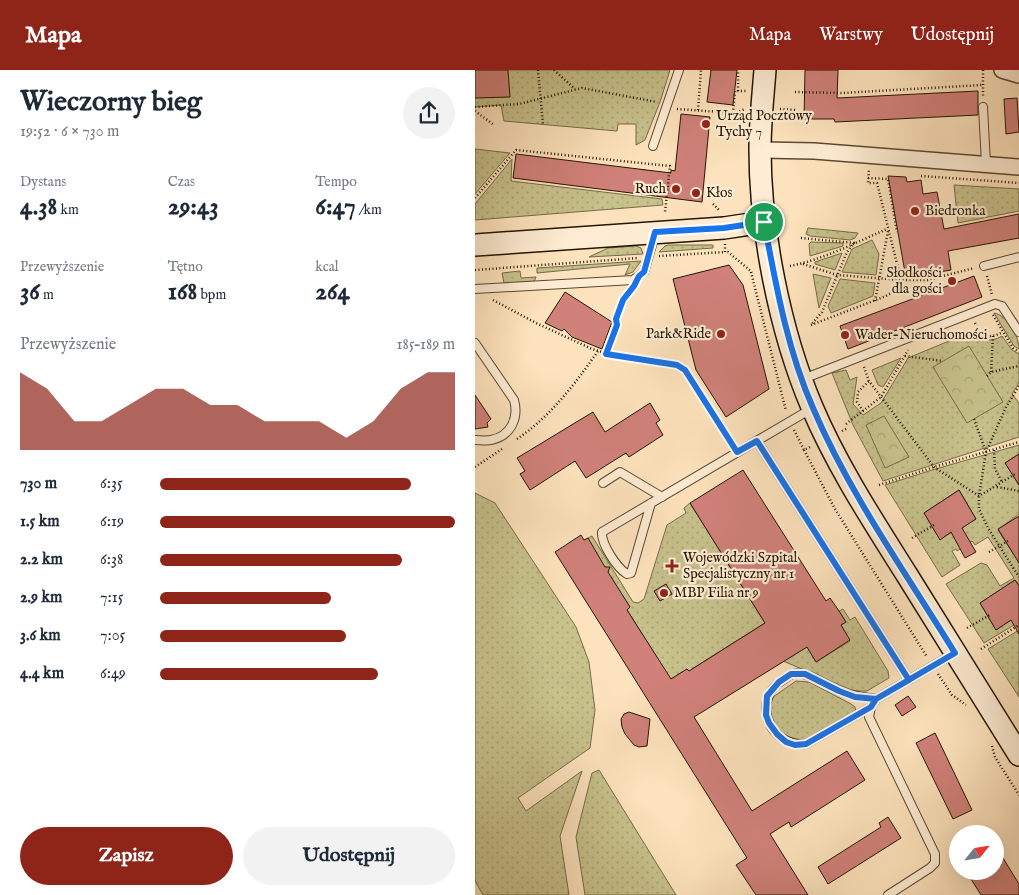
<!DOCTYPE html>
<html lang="pl">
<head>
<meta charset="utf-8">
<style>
  :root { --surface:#fff; --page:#f2f2f3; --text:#1f2937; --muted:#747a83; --accent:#8f2418 }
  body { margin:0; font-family:"IM FELL English",serif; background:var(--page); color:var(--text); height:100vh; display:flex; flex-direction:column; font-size:19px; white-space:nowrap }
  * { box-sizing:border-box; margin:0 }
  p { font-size:16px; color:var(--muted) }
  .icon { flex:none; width:28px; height:28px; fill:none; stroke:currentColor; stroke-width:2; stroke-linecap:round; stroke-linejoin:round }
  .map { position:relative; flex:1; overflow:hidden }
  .panel { display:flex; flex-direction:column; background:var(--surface); width:475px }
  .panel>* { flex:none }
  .needle { width:32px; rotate:60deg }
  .tools { position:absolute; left:474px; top:755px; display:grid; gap:10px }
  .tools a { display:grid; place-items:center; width:55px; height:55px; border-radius:50%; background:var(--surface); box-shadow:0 5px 20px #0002; font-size:25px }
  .pin { position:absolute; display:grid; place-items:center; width:42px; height:42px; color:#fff; margin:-21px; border:2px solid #fff; border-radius:50%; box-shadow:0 1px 5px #0007 }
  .round { display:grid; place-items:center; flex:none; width:52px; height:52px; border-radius:26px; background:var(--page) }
  .summary { display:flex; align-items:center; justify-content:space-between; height:85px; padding:0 20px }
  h1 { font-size:28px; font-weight:700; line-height:38px }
  .metrics { display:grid; grid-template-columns:repeat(3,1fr); gap:8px; height:85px; padding:5px 20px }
  .metrics div { display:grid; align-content:center }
  .metrics b { font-size:25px; font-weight:700 }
  .metrics small { font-size:14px; font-weight:400 }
  .metrics p { font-size:14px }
  .chart { height:140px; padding:10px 20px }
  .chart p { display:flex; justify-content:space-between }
  .chart svg { width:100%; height:90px; margin-top:5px; fill:var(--accent); opacity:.7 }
  .primary-button { display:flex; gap:10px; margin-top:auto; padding:10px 20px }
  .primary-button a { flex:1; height:58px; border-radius:30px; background:var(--accent); color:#fff; font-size:20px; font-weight:700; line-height:58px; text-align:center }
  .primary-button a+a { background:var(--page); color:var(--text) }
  ul { padding:0 20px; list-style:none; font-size:16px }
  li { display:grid; grid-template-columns:80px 60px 1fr; align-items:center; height:38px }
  li i { height:12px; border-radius:6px; background:var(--accent) }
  header { display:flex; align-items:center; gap:30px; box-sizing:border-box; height:70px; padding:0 25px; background:var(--accent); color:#fff }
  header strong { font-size:24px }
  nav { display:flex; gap:28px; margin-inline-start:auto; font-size:18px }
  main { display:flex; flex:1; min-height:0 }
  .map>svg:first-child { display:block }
  .grass { fill:url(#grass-dots); stroke:#766b46; fill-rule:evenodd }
  .park { fill:url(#park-crowns); stroke:#766b46 }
  .building { fill:#d0817a; stroke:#251500 }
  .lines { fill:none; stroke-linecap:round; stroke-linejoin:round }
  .lane-casing { stroke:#5b482f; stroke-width:10 }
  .street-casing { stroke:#5b482f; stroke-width:18 }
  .secondary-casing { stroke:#251500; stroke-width:24 }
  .path { stroke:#251500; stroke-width:2.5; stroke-dasharray:1 2.5; stroke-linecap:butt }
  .lane { stroke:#feedd4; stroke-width:8 }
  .street { stroke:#feedd4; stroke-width:15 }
  .secondary { stroke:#feedd4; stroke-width:21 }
  .route-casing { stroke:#fff; stroke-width:10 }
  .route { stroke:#1a73e8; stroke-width:6 }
  .poi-dot { fill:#8f2418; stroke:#feedd4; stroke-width:2 }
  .labels { text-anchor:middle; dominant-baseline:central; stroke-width:4.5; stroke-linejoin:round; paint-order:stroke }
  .poi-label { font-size:14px; fill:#251500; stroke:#feedd4; text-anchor:start }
</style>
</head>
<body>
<header>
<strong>Mapa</strong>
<nav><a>Mapa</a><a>Warstwy</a><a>Udostępnij</a></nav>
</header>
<main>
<section class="panel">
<div class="summary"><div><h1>Wieczorny bieg</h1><p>19:52 · 6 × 730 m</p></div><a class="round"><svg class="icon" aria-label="share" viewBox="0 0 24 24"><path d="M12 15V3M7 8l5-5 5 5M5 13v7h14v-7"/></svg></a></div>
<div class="metrics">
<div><p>Dystans</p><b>4.38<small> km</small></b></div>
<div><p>Czas</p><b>29:43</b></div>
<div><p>Tempo</p><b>6:47<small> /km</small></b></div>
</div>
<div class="metrics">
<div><p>Przewyższenie</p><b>36<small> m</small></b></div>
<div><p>Tętno</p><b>168<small> bpm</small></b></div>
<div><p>kcal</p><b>264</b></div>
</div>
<div class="chart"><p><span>Przewyższenie</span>185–189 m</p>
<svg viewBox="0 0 160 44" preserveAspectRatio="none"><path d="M0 44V6L10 14L20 30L30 30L40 22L50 14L60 14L70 22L80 22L90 30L100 30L110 30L120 38L130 30L140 14L150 6L160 6V44z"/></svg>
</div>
<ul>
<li><b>730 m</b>6:35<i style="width:85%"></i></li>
<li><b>1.5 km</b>6:19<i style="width:100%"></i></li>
<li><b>2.2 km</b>6:38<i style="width:82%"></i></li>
<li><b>2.9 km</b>7:15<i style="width:58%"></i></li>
<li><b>3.6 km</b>7:05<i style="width:63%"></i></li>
<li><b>4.4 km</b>6:49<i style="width:74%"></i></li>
</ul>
<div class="primary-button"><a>Zapisz</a><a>Udostępnij</a></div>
</section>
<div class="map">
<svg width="544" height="825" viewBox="0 0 544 825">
  <defs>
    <pattern id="grass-dots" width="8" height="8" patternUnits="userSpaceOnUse" patternTransform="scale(1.25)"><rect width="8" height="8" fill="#c7c18c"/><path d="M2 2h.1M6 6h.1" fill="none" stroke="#aba577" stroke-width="1.8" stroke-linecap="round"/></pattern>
    <pattern id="park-crowns" width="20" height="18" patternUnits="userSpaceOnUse" patternTransform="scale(1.25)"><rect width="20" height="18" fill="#c7c18c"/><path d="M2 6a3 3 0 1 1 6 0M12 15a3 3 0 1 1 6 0" fill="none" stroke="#aba577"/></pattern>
  </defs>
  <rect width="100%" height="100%" fill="#fde3bd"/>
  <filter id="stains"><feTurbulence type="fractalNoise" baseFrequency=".004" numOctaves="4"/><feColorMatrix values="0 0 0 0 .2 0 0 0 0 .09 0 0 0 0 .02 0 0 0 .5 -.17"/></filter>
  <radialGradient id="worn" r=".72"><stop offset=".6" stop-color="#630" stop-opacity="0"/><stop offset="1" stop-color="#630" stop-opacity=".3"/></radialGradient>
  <g class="grass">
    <path d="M0,0H195L185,32L170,70L161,75V54H143L142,61L29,51L26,35L0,37Z"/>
    <path d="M0,79L35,83L0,124Z"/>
    <path d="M37,89L36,111L187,129L188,135L0,150V134Z"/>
    <path d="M479,115L544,119V141L483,153Z"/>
    <path d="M333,158L383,163L380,168L375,170L335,166L331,164Z"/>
    <path d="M397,170L404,184L401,205L367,202L377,179Z"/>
    <path d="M336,172L368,173V176L335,186L334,174Z"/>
    <path d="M193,175H238V178L184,182L190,176Z"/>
    <path d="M161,176L166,178L168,184L114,187L133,178Z"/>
    <path d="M367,183L360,200L340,194V192Z"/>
    <path d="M166,191L158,202L150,205L155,194L62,203V198Z"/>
    <path d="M45,201L46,208L61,207L59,212L29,213L27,203Z"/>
    <path d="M338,204L356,208L344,238Z"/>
    <path d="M365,209L400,213L398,226L356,243L353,236Z"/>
    <path d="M519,243C532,245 544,266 544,279L539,276Z"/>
    <path d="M498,261C508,270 515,273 527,266L537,280L544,284V313L537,324L544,333V367L408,411L378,355L357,303L371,300L375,310L382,307L378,334L388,345L406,333L433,288Z"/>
    <path d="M426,288L408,317L403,315L397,300Z"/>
    <path d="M544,375V384L530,393L537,403L539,402L540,408L544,415V444L523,460L539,485L544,483V516L540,510L505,533L521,560L536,550L544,552L509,573L471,514L506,493L512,495L525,516L539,508L513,467L500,475L497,471L482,481L481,479L477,481L485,495L467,507L410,415L457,400ZM484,420L501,449L465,469L449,443Z"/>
    <path d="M0,423L20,433L101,557L114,592L120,640L115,678L43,728L51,741L107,701L85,766L94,825H8L0,811Z"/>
    <path d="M215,433L290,553L217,599V607L212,599L202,605L197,612L152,540L155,537L132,514L113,468L117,466L158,532L163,533L169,529L192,455L211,443L209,438Z"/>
    <path d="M368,539L375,550L380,547L413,601L414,608L392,621H379L308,591L332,577L341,592L375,571L366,555L371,552L364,541Z"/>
    <path d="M544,560V627L513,579Z"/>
    <path d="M321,611L334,612L376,634L380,637L381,642L330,671C311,674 300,656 294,641L298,627Z"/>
    <path d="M124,700L201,825H110L101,767L117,703Z"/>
  </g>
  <g class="park">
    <path d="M494,276L528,332L492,353L458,297Z"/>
    <path d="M409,346L434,387L410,398L391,355Z"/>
  </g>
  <g class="building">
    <path d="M0,0H33L35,27L0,28Z"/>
    <path d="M236,0H262L258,35L232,32Z"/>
    <path d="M330,0H363L362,28L503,21V45L360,52L359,49H329Z"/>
    <path d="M542,28L544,62L531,64L529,29Z"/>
    <path d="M206,44L235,47L227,132L38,108L41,84L196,103V100L200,101Z"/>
    <path d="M413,106L431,107L432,112L446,110L448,124L462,122L469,159L544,144V168L473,181L476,200L431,208Z"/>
    <path d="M254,195L268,215L294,319L251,347L221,300L198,209Z"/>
    <path d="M499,206L507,227L373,279L365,256Z"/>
    <path d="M90,222L137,252L127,279L97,267L89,259L87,261L70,253Z"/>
    <path d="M0,325L16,349L12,353L13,357L0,359Z"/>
    <path d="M175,333L185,350L181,353L188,365L154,387L151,383L111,408L100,391L55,420L45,404L50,401L42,388L118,342L130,362Z"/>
    <path d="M544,384V415L530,393Z"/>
    <path d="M268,400L351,531L355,528L364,541L371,552L366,555L375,570L341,592L332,577L219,647L277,741L372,681L390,710L316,757L314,752L295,764L333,825H281L261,795L272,788L80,482L106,465L109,470L113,468L130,497H135L133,502L155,537L152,540L196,609L212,599L214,601L290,553L215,433Z"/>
    <path d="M484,420L501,449L487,458L501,482L490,488L476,462L465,470L449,443Z"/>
    <path d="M544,446V493L523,459Z"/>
    <path d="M540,510L544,516V564L536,550L521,560L505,533Z"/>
    <path d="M191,514L197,524L185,531L179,521Z"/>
    <path d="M433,626L441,637L427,646L420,635Z"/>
    <path d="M154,642L175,649L172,676L164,677L159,675L150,664L147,657L146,649L149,644Z"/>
    <path d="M460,663L497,740L478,749L441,673Z"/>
    <path d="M413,747L426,768L353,814L343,797L406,757L404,753Z"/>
    <path d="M520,775L544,814V825H506L491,801H520Z"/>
  </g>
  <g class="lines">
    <defs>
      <g id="lane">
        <path d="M508,37L511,94"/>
        <path d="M178,76L204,0"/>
        <path d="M509,196L544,187"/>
        <path d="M0,219L158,210L169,202L180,165"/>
        <path d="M0,273L39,330C44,348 36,366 16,370C11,371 5,370 0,370"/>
        <path d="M328,309L520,234L527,236L544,262"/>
        <path d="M282,371L434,610"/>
        <path d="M128,413L145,402L187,427"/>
        <path d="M176,433L156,503L152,504C142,498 126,474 127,462L336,339"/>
        <path d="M396,637L331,674C293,677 276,629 308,610C311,608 314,605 318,604C335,601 349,615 364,621C376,626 388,627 401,629"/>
        <path d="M413,825L455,798L460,793V784L394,647L396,637L401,629L478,584"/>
      </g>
      <g id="street">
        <path d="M527,0L544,5"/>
        <path d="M285,80L339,81L544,97"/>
      </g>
      <g id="secondary">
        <path d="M290,0C288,26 285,53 285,79C285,161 305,262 337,337C362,396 398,451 432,505C469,565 507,625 544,685"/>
        <path d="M0,175L249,158L289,152"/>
      </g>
    </defs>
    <use href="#lane" class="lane-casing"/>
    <use href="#street" class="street-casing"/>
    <use href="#secondary" class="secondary-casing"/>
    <g class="path">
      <path d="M63,0L68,55"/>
      <path d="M79,0L100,19"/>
      <path d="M508,0V28"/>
      <path d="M263,21V0"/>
      <path d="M320,22L367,23L507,15"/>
      <path d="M0,37L44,34L107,18L182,32"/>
      <path d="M202,39L261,43L270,39"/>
      <path d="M305,39L321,40"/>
      <path d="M223,40L226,0"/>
      <path d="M0,41L19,55"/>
      <path d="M258,43L260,21H272"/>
      <path d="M446,106L544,113"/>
      <path d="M393,108L413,109L422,162"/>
      <path d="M0,128L41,80L195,96L190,142"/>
      <path d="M238,134L244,140"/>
      <path d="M326,168L379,173L372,182L347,242L336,255"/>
      <path d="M250,174V182H253L277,202"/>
      <path d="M184,186L250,182"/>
      <path d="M328,194L362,205L426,210H453L499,198"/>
      <path d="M315,196C347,190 382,172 412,159"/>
      <path d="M0,200L163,188"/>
      <path d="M276,202L311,341"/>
      <path d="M512,206L517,225"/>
      <path d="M18,230L61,253L117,279L131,283L202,295L210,301L257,374"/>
      <path d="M400,231L413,161"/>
      <path d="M518,245L538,278L544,282"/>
      <path d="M500,253C508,268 513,269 528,262"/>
      <path d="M336,255L411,226L423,219L426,210L402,113H393L394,99"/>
      <path d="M131,283L142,255L141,249L148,230L155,220"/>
      <path d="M430,286L468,291"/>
      <path d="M389,297L394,311L459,397L504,426L540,404"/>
      <path d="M516,302L518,266"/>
      <path d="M512,306L516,302L544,296"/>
      <path d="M544,316L531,337L511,382L504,426V439L513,458L544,507"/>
      <path d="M388,341L382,332L383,322L394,311"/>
      <path d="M499,349L511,382"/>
      <path d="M371,354L406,327L433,280"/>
      <path d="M319,360L329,380L337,376"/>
      <path d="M367,361L373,358"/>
      <path d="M42,369C76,346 100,314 123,281"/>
      <path d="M329,380L360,439L452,587"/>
      <path d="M519,380L520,399L527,412"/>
      <path d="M0,397L27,379"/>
      <path d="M404,415L459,397L544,372"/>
      <path d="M522,417L544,421"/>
      <path d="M437,468L459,455"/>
      <path d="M514,482L533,471"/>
      <path d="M492,558L515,545"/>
      <path d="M506,579L544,555"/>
      <path d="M463,604L477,625L491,635"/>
      <path d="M517,676L520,687L544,725"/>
    </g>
    <use href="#lane" class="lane"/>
    <use href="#street" class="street"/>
    <use href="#secondary" class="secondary"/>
  </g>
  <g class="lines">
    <defs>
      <path id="route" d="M289,152L249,158L180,162L169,202L164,206L159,216L148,230L141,249L142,255L131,284L202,295L210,300L262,382L282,371L434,610L401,629L396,637L331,674L320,675L311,672L302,664L294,653L291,645L292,626L304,612L316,604H330L364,621L380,627L401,629L480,583C431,503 375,425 338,338C312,279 301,215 289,152"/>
    </defs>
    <use href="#route" class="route-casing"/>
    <use href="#route" class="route"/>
  </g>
  <g class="poi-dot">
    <circle cx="231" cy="54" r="5"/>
    <circle cx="201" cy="119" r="5"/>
    <circle cx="221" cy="123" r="5"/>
    <circle cx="440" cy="141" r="5"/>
    <circle cx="477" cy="211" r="5"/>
    <circle cx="246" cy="264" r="5"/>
    <circle cx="370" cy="265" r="5"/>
    <path d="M194.5 488.5h5v5h5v5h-5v5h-5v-5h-5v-5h5z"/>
    <circle cx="189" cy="523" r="5"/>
  </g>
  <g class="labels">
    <g class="poi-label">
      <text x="241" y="46">Urząd Pocztowy<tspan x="241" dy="16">Tychy 7</tspan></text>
      <text x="191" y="119" text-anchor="end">Ruch</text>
      <text x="231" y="123">Kłos</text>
      <text x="450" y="141">Biedronka</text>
      <text x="467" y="203" text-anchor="end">Słodkości<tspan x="467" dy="16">dla gości</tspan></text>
      <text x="236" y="264" text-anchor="end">Park&amp;Ride</text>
      <text x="380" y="265">Wader-Nieruchomości</text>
      <text x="208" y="488">Wojewódzki Szpital<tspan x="208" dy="16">Specjalistyczny nr 1</tspan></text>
      <text x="199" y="523">MBP Filia nr 9</text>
    </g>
  </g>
  <rect width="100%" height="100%" filter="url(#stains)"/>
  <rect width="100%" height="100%" fill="url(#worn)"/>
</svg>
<div class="tools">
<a><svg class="needle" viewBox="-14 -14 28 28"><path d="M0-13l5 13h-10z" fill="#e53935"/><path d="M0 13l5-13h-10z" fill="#747a83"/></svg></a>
</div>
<div class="pin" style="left:289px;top:152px;background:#1e9e55"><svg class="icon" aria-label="arrive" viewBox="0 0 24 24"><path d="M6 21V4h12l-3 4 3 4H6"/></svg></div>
</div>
</main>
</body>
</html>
